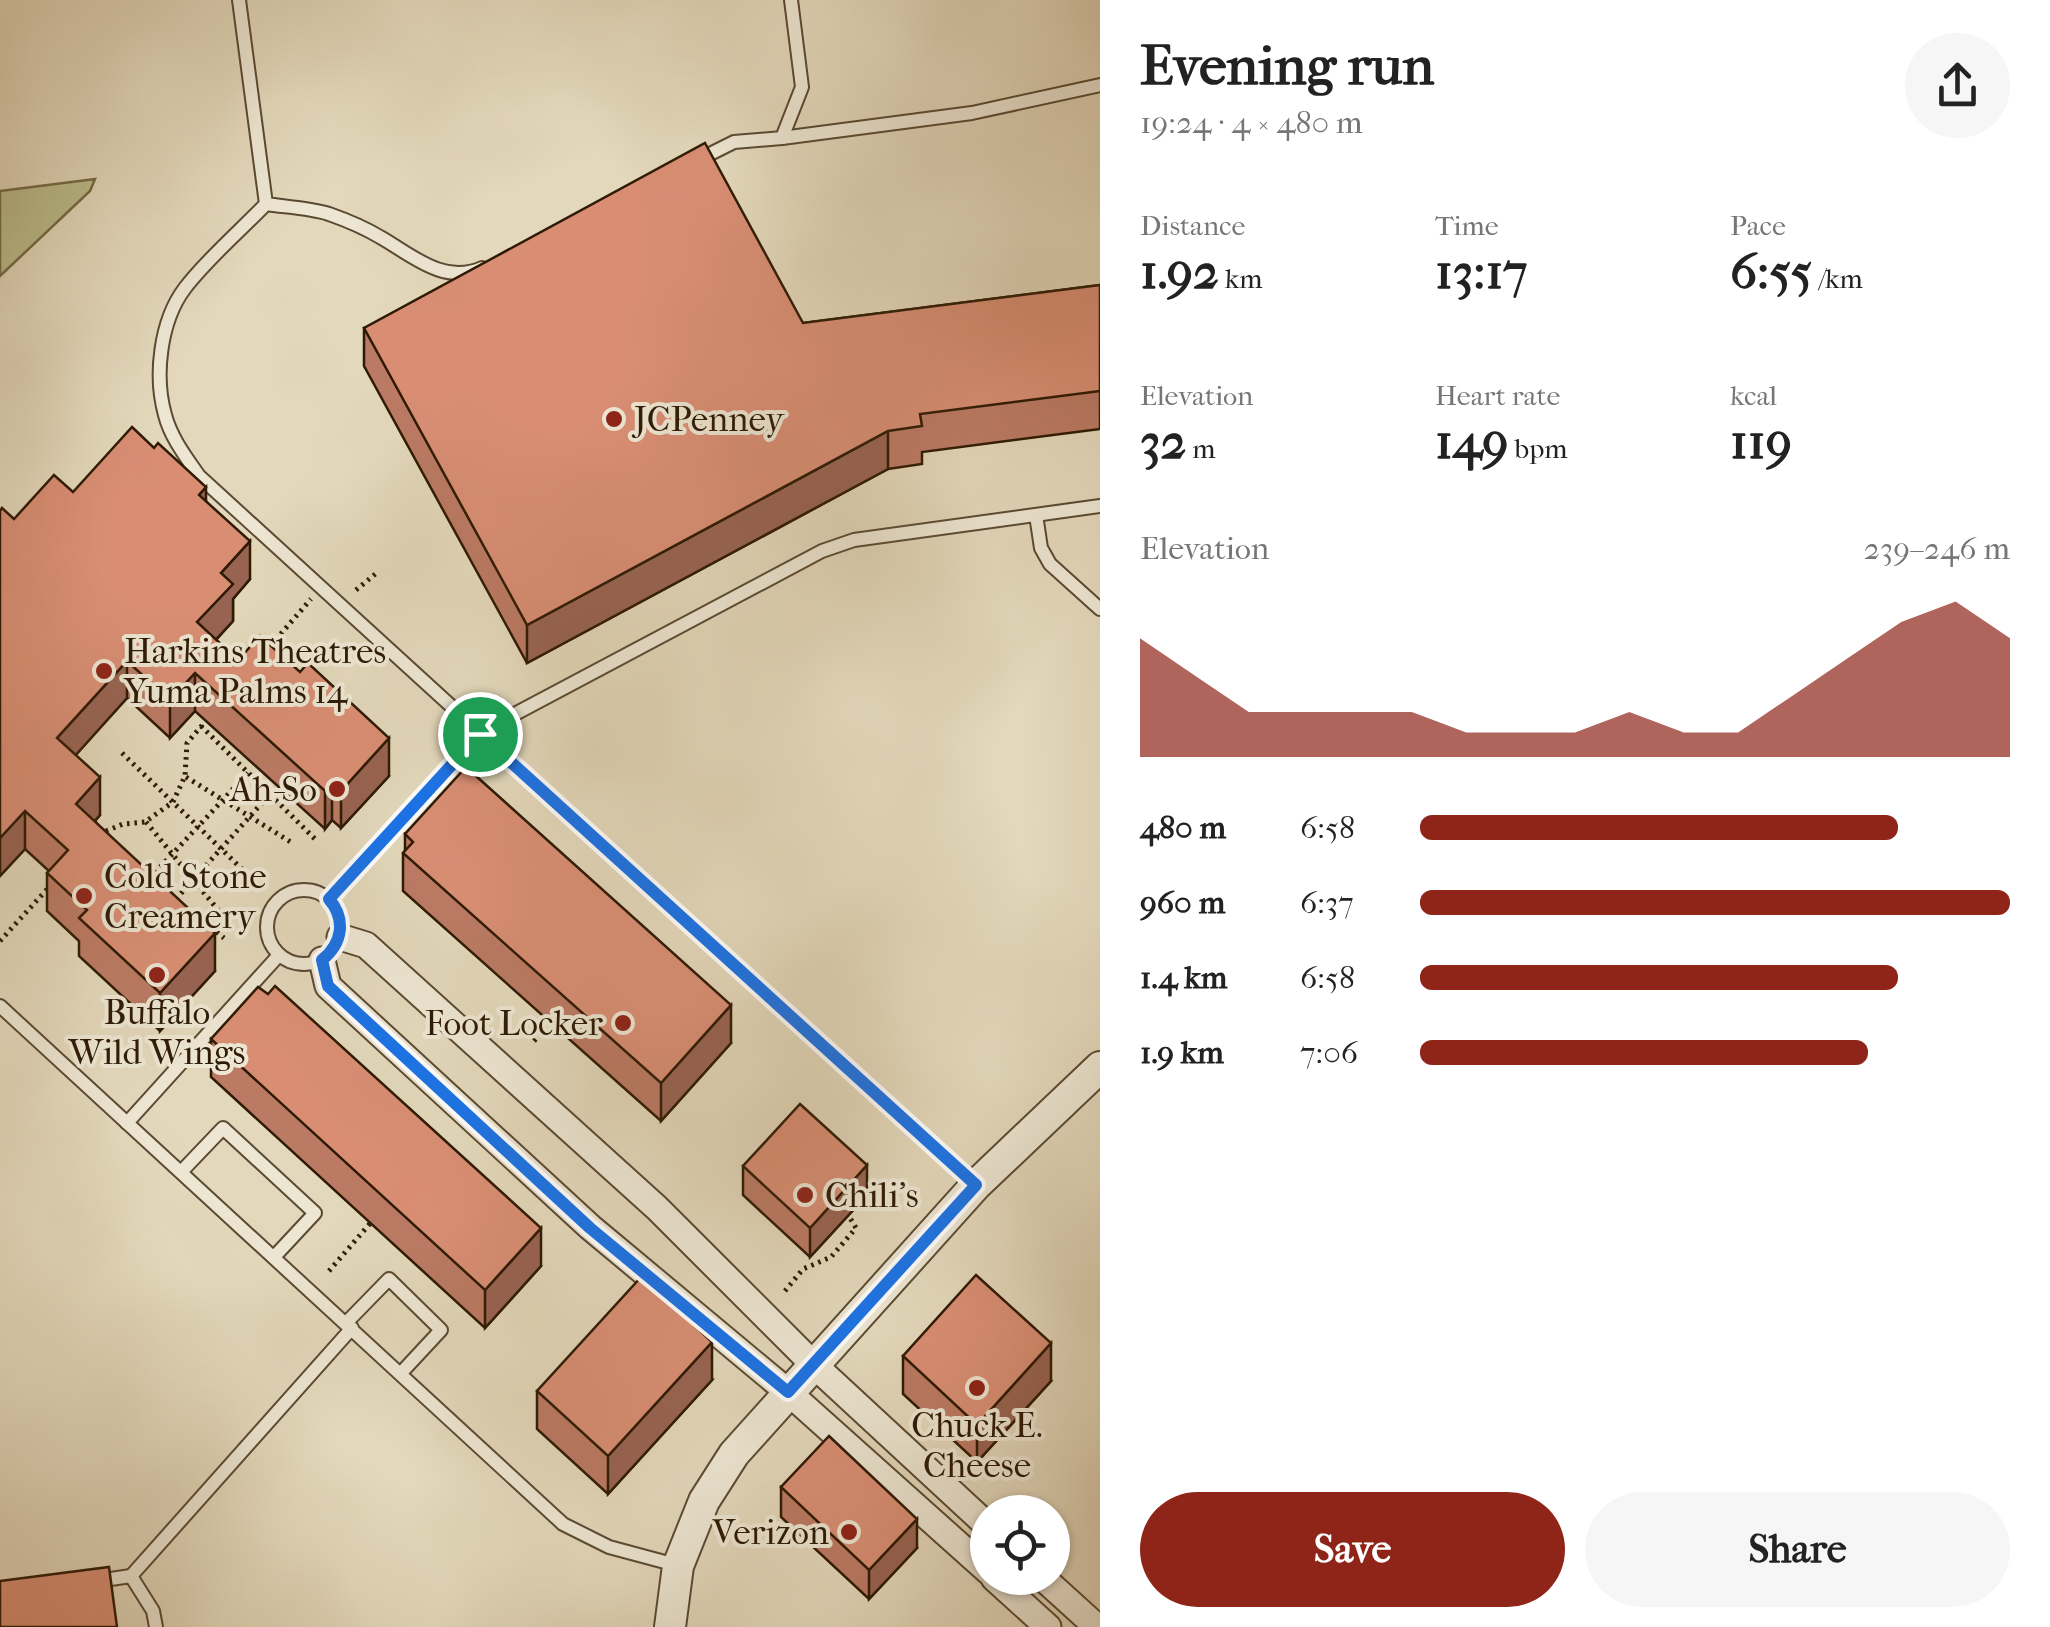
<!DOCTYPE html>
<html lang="en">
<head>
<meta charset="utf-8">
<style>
  :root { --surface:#fff; --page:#f6f6f6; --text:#222; --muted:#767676; --accent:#8f2418 }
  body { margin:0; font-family:"IM FELL French Canon",serif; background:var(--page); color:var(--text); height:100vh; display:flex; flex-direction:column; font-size:38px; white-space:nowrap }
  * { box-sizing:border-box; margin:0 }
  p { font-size:32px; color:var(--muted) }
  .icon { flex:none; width:55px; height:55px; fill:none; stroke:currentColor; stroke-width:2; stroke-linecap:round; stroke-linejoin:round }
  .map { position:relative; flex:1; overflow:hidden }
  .side { display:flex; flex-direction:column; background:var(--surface); width:950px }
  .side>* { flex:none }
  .controls { position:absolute; left:970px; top:1495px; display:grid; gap:20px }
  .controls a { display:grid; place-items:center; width:100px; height:100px; border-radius:50%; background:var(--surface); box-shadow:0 2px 8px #0004; font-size:50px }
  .pin { position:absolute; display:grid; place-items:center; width:85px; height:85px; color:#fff; margin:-42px; border:5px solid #fff; border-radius:50%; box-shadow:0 2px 10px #0007 }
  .round { display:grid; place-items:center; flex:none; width:105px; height:105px; border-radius:52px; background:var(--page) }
  .overview { display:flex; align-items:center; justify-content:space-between; height:170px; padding:0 40px }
  h1 { font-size:55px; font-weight:700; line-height:75px }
  .metrics { display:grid; grid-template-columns:repeat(3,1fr); gap:15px; height:170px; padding:10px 40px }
  .metrics div { display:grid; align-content:center }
  .metrics b { font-size:50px; font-weight:700 }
  .metrics small { font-size:28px; font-weight:400 }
  .metrics p { font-size:28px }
  .chart { height:280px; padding:20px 40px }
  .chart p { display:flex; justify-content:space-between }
  .chart svg { width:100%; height:180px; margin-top:10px; fill:var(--accent); opacity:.7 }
  .action { display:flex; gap:20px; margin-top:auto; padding:20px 40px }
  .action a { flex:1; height:115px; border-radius:60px; background:var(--accent); color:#fff; font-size:40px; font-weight:700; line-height:115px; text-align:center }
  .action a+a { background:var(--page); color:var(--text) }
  ul { padding:0 40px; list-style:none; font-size:32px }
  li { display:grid; grid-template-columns:160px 120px 1fr; align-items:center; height:75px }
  li i { height:25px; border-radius:12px; background:var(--accent) }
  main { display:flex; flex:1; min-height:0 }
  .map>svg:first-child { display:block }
  .green { fill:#bbbc8b; stroke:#746b48; stroke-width:2.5 }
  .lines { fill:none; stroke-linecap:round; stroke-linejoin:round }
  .service-casing { stroke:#5b4a32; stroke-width:16 }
  .minor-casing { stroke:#5b4a32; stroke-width:29 }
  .tertiary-casing { stroke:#5b4a32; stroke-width:34 }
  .path { stroke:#2e1a04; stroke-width:5; stroke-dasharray:2.5 5; stroke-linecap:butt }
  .service { stroke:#ede6d3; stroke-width:12 }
  .minor { stroke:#ede6d3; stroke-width:25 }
  .tertiary { stroke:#ede6d3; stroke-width:30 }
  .wall { fill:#bb7a64; stroke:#2e1a04; stroke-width:2.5 }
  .shaded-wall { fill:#986351; stroke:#2e1a04; stroke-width:2.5 }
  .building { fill:#d98e74; stroke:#2e1a04; stroke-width:2.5 }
  .route-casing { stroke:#fff; stroke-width:20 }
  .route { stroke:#1a73e8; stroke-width:12 }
  .poi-dot { fill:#8f2418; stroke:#ede6d3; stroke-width:4 }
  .labels { text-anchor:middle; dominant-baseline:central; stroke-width:8; stroke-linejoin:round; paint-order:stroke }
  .poi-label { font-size:35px; fill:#2e1a04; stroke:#ede6d3; text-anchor:start }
</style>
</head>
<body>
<main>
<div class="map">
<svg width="1100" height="1627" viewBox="0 0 1100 1627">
  <rect width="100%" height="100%" fill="#e3d8bb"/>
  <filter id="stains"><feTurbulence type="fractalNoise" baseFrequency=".002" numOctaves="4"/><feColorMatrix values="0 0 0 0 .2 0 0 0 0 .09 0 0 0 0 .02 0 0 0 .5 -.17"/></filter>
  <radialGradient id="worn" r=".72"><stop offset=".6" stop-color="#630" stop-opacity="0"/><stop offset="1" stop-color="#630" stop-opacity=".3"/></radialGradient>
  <path class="green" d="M95,179L90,191L0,276V191Z"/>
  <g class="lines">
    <defs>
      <g id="service">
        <path d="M239,0L266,204C286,207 310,208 329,214C346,220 365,228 380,237C412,255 443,285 482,268"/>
        <path d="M782,138L972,113L1100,85"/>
        <path d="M696,161L734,142L782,138L802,87L791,0"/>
        <path d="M266,204C240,231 208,258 185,288C160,321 154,376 165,415C171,438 186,457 199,476L976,1185"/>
        <path d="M1036,515L1041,548L1050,564L1100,609"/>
        <circle cx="304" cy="927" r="37"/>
        <path d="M329,899L479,733L822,551L854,540L1100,506"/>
        <path d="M0,1006L563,1524L609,1547L676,1565"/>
        <path d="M127,1123L279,955"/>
        <path d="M181,1172L223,1128L315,1213L274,1257"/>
        <path d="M346,1323L389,1279L441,1330L401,1373"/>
        <path d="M131,1576L352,1328"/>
        <path d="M97,1581L131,1576L153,1611L156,1627"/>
      </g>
      <g id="minor">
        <path d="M340,937L366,945L657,1208L814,1365L988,1526"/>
        <path d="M322,960L328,986L590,1227L788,1392L988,1571"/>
        <path d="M994,1578L1048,1627"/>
        <path d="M1043,1578L1097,1627"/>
      </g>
      <path id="tertiary" d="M670,1627L678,1566L704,1501L734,1454L976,1185L1100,1067"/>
    </defs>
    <use href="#service" class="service-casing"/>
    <use href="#minor" class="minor-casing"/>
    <use href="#tertiary" class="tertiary-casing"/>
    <g class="path">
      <path d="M356,590L379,571"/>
      <path d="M266,651L311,599"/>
      <path d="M201,726L315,839"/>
      <path d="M122,753L243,870"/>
      <path d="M186,777L294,844"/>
      <path d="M146,822L223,916"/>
      <path d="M99,834L123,824L145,822L173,802L185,776L187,743L210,716"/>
      <path d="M150,878L248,773"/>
      <path d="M176,899L270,794"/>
      <path d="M199,918L224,938"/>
      <path d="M0,941L50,886"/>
      <path d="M534,1041L552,1021"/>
      <path d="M329,1271L373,1220"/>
      <path d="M785,1291L803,1269L831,1257L856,1228L850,1218"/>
    </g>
    <use href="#service" class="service"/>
    <use href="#minor" class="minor"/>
    <use href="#tertiary" class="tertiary"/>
  </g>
  <g class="wall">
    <path d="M1100,285V429L922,452V464L888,469L527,663L364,366V328L803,323Z"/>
    <path d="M73,492L206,501L250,579L233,599V621L216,640L238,660L389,776L341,828L332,820L325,829L195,711L170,738L127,698L75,755L100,815L95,821L215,971L160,1031L79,956V941L47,911V873L49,871L25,849L0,876V511L14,519Z"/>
    <path d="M405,834L731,1043L661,1121L403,891V853L405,851Z"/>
    <path d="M211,1039L541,1266L485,1328L211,1077Z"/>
    <path d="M743,1166L867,1195L810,1257L743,1195Z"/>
    <path d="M903,1356L1051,1381L977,1462L903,1394Z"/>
    <path d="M712,1380L608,1494L537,1429V1391Z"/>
    <path d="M781,1487L917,1548L869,1599L781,1517Z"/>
  </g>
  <g class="shaded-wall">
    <path d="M888,431V469L527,663V625Z"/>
    <path d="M206,487V525L199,495Z"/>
    <path d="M250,541V579L233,599V621L197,660V622L221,573Z"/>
    <path d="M127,661V698L57,776V738Z"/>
    <path d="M195,673V711L170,738V700Z"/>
    <path d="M389,738V776L341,828V791Z"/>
    <path d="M100,777V815L76,842V804Z"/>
    <path d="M332,782V820L325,829V791Z"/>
    <path d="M25,811V849L0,876V838Z"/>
    <path d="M215,933V971L160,1031V993Z"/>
    <path d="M731,1005V1043L661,1121V1083Z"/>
    <path d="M867,1165V1195L810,1257V1228Z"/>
    <path d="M541,1228V1266L485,1328V1290Z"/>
    <path d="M712,1342V1380L608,1494V1456Z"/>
    <path d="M1051,1343V1381L977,1462V1425Z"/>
    <path d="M917,1519V1548L869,1599V1570Z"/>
  </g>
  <g class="building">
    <path d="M705,143L803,323L1100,285V391L920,414L922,426L888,431L527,625L364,328Z"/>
    <path d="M132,427L154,448L158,443L206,487L199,495L250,541L221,573L233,584L197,622L238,660L260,636L300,672L308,663L389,738L341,791L332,782L325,791L195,673L170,700L127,661L57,738L100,777L76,804L215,933L160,993L79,918L87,910L47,873L68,850L25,811L0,838V511L2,508L14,519L54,475L73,492Z"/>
    <path d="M466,767L731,1005L661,1083L403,853L413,842L405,834Z"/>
    <path d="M275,986L541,1228L485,1290L211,1039L258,987L268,994Z"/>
    <path d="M800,1104L867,1165L810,1228L743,1166Z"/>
    <path d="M976,1275L1051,1343L977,1425L903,1356Z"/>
    <path d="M642,1276L712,1342L608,1456L537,1391Z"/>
    <path d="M829,1436L917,1519L869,1570L781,1487Z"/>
    <path d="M109,1567L117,1627H0V1581Z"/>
  </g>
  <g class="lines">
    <defs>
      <path id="route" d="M480,734L976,1185L788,1392L590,1228L328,986L322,960C343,943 346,919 329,899Z"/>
    </defs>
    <use href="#route" class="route-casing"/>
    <use href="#route" class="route"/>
  </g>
  <g class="poi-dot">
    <circle cx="614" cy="419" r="10"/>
    <circle cx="104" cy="671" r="10"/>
    <circle cx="337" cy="789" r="10"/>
    <circle cx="84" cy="896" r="10"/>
    <circle cx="157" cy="975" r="10"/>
    <circle cx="623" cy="1023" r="10"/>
    <circle cx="805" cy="1195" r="10"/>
    <circle cx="977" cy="1388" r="10"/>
    <circle cx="849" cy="1532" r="10"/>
  </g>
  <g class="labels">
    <g class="poi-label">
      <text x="634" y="419">JCPenney</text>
      <text x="124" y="651">Harkins Theatres<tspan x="124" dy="40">Yuma Palms 14</tspan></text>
      <text x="317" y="789" text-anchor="end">Ah-So</text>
      <text x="104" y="876">Cold Stone<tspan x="104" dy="40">Creamery</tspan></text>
      <text x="157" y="1012" text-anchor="middle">Buffalo<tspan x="157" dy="40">Wild Wings</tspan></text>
      <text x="603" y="1023" text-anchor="end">Foot Locker</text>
      <text x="825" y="1195">Chili's</text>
      <text x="977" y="1425" text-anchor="middle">Chuck E.<tspan x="977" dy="40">Cheese</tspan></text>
      <text x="829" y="1532" text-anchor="end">Verizon</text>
    </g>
  </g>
  <rect width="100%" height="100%" filter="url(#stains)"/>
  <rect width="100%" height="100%" fill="url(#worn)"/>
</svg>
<div class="controls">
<a><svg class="icon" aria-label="locate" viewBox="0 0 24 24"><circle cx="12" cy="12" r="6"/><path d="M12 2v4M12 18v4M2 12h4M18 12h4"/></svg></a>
</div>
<div class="pin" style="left:480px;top:734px;background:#1e9e55"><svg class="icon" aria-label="arrive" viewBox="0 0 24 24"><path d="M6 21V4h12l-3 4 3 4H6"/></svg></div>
</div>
<section class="side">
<div class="overview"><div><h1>Evening run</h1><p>19:24 · 4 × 480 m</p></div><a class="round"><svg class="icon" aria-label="share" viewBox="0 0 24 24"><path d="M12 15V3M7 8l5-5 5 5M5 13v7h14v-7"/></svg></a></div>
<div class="metrics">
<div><p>Distance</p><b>1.92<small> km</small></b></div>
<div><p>Time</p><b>13:17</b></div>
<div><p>Pace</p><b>6:55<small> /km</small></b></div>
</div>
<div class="metrics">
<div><p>Elevation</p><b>32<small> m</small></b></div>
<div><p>Heart rate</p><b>149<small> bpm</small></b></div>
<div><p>kcal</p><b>119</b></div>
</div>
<div class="chart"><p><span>Elevation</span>239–246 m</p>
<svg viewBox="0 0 160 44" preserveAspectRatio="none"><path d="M0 44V15L10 24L20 33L30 33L40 33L50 33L60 38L70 38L80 38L90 33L100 38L110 38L120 29L130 20L140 11L150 6L160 15V44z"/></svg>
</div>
<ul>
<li><b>480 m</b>6:58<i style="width:81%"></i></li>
<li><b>960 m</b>6:37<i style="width:100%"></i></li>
<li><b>1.4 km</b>6:58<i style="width:81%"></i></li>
<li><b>1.9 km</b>7:06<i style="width:76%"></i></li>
</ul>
<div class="action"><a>Save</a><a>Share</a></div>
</section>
</main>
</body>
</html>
